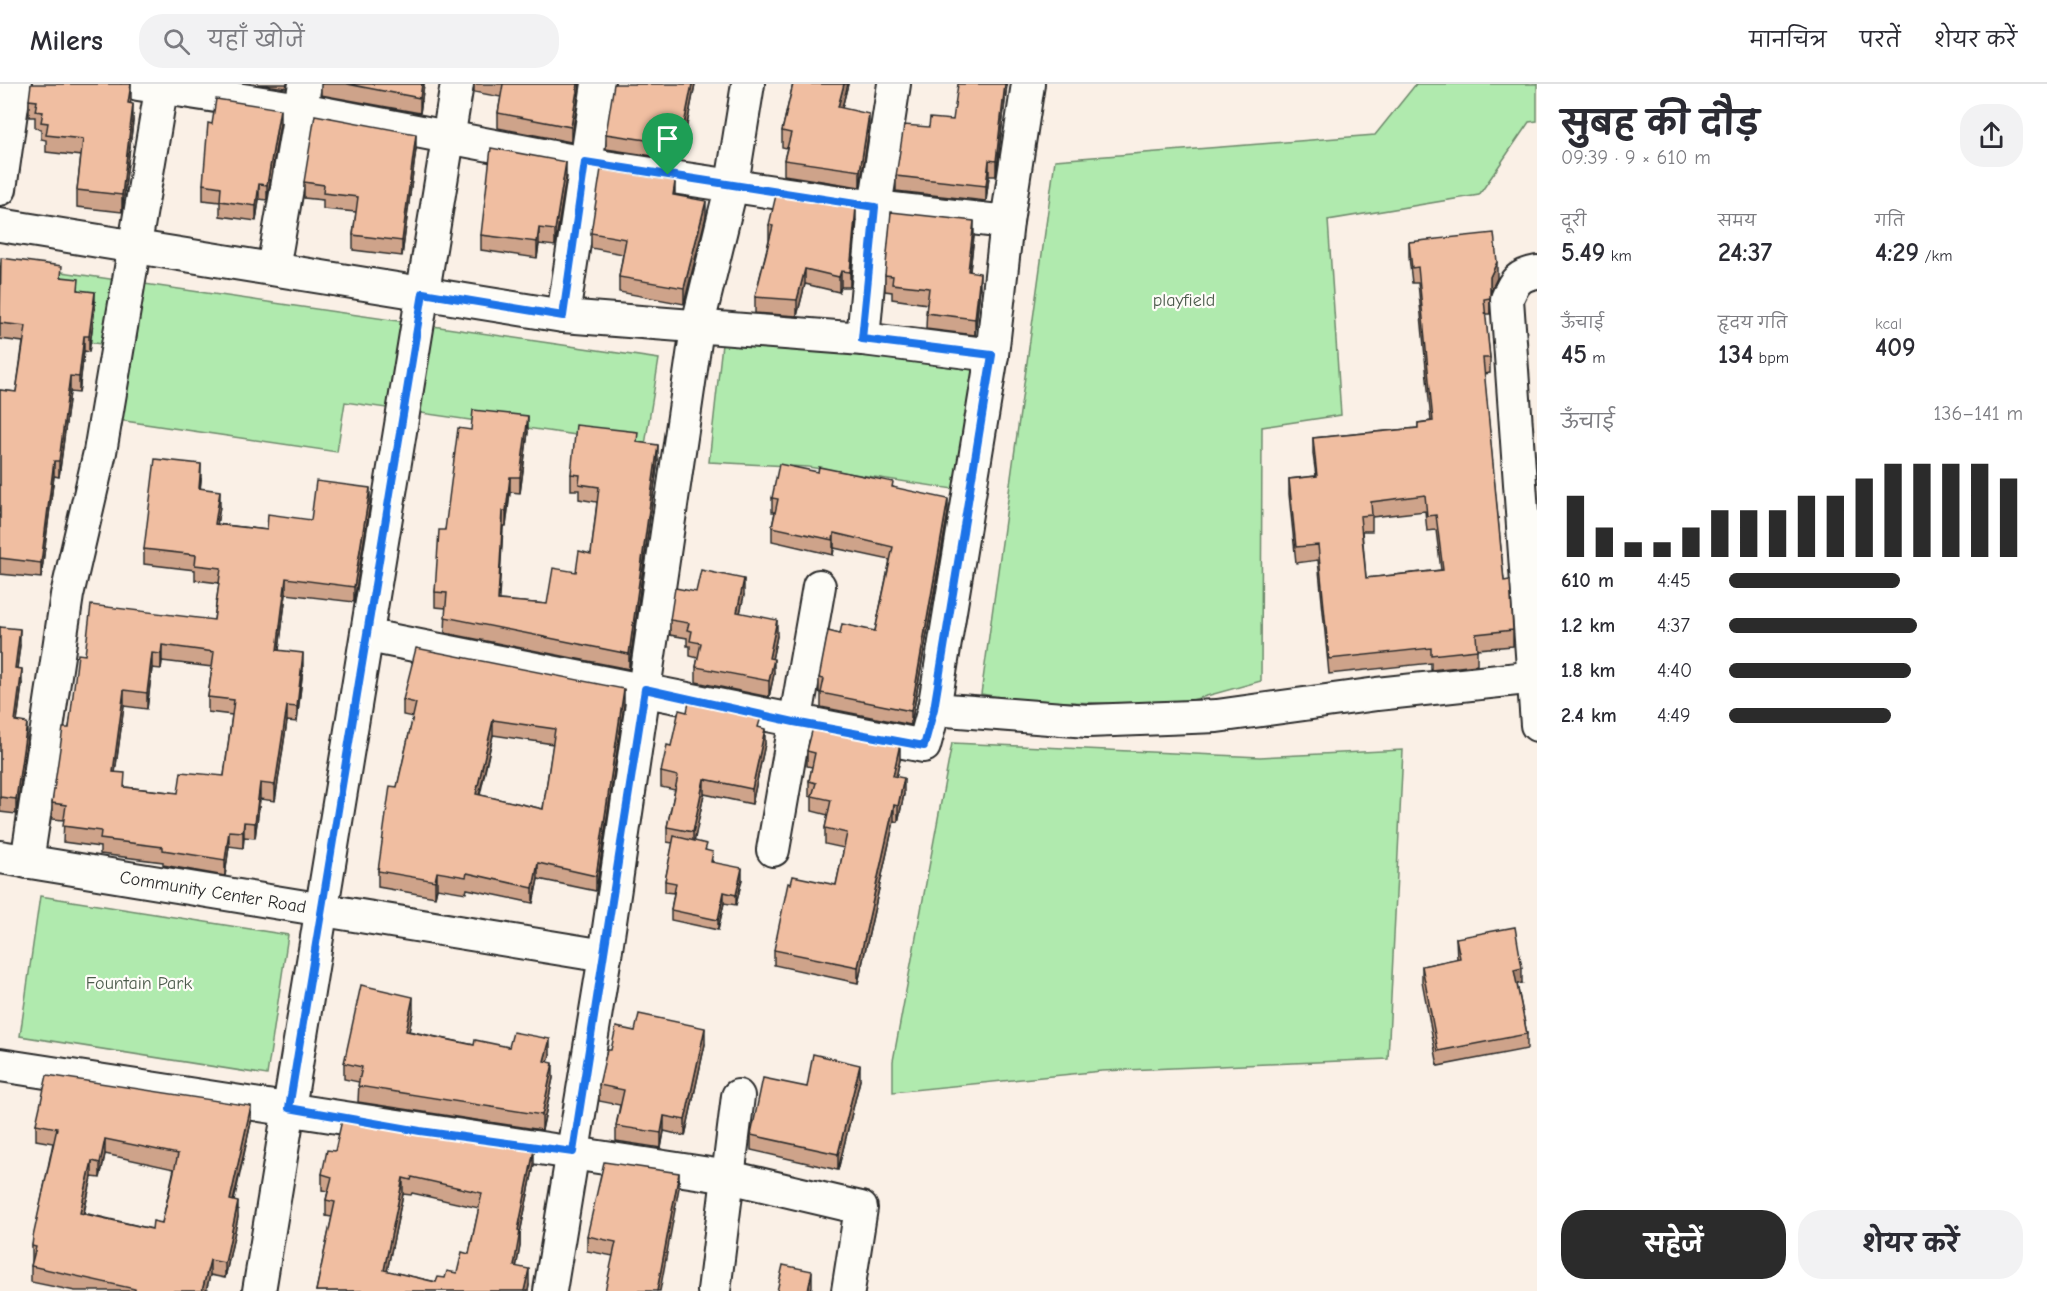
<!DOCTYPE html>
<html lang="hi">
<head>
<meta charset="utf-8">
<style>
  :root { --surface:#fff; --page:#f2f2f3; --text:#2b2b33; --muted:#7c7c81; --line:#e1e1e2; --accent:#2b2b2b }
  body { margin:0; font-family:"Comic Neue","Playpen Sans Deva",sans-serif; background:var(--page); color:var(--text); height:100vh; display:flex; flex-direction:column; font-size:22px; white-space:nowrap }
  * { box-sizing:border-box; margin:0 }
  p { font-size:20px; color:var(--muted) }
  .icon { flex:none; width:33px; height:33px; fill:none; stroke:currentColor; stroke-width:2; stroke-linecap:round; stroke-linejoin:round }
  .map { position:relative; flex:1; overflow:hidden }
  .side { display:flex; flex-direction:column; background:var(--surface); width:510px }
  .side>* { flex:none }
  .pin { position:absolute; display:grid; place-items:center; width:51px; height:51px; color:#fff; margin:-62px -26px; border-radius:50% 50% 50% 0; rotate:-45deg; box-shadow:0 0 6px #0007 }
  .pin .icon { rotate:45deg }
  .round { display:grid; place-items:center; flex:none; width:63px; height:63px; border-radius:24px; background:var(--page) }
  .head { display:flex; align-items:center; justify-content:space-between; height:102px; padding:0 24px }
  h1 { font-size:33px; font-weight:700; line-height:45px }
  .stats { display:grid; grid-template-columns:repeat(3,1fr); gap:9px; height:102px; padding:6px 24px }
  .stats div { display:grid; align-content:center }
  .stats b { font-size:26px; font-weight:700 }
  .stats small { font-size:16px; font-weight:400 }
  .stats p { font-size:16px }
  .chart { height:168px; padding:12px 24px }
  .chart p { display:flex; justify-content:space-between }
  .chart svg { width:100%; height:108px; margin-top:6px; stroke:var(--accent); stroke-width:6 }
  .cta { display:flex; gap:12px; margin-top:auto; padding:12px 24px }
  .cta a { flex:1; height:69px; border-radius:24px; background:var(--accent); color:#fff; font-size:24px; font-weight:700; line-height:69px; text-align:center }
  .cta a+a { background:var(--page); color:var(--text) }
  ul { padding:0 24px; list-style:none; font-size:20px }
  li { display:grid; grid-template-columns:96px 72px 1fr; align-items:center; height:45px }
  li i { height:15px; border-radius:8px; background:var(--accent) }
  header { display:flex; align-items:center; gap:36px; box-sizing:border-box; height:84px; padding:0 30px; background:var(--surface); border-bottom:2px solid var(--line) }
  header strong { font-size:28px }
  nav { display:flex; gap:33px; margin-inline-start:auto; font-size:21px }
  .search { width:420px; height:54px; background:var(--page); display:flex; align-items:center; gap:15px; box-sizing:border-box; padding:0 21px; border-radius:24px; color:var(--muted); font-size:22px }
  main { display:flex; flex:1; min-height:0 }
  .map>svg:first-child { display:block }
  .green { fill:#b0eaae; stroke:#6e8a6c; stroke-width:1.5 }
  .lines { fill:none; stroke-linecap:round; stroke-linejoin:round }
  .minor-casing { stroke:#2b2b2b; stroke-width:36 }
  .minor { stroke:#fdfcf7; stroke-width:32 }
  .wall { fill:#cea38a; stroke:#2b2b2b; stroke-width:1.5; fill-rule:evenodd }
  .shaded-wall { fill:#a88571; stroke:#2b2b2b; stroke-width:1.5 }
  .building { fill:#f0bea1; stroke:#2b2b2b; stroke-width:1.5; fill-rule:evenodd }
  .route-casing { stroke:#fff; stroke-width:12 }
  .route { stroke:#1a73e8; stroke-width:8 }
  .labels { text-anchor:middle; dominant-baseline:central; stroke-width:4.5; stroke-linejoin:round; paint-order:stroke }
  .park-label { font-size:18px; fill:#4c5b4c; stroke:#fdfcf7 }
  .street-label { font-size:18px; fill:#2b2b2b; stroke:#fdfcf7 }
</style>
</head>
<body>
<header>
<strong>Milers</strong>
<div class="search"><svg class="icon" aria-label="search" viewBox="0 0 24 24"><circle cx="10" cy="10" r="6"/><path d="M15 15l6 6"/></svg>यहाँ खोजें</div>
<nav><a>मानचित्र</a><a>परतें</a><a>शेयर करें</a></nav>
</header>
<main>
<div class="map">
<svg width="1537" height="1207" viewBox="0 0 1537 1207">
  <rect width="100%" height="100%" fill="#faf0e6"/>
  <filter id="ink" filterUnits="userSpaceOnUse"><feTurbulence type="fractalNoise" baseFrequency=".0167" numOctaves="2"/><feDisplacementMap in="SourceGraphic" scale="12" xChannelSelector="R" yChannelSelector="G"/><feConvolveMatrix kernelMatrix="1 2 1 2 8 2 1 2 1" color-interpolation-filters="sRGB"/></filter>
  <g filter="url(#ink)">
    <g class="green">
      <path d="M1416,0H1537V37L1529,38L1479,111L1328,136L1341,331L1262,343L1261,597L1174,621L1026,617L981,610L1055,76L1375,51Z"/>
      <path d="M0,179L659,275L645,361L345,318L337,368L91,332L101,260L0,245Z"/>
      <path d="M722,260L822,265L974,286L953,405L808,383L709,378Z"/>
      <path d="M952,659L1260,673L1403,666L1388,975L1102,987L893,1008V977Z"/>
      <path d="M40,812L288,851L267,991L20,952Z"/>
    </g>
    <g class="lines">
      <defs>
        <g id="minor">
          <path d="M138,0L301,25L605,83L875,123L1007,138"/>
          <path d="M0,105L15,0"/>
          <path d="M0,141L563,232L863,255L992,271"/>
          <path d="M273,185L305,0"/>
          <path d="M1537,188C1519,191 1514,197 1507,215L1537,641"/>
          <path d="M563,232L598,0"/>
          <path d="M863,255L875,123L894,0"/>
          <path d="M369,552L924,662L934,625L992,271L1007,138L1028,0"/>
          <path d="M934,625L1088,637L1217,632L1377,610L1537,593"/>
          <path d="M773,766L819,502"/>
          <path id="s1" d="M0,773L605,872"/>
          <path d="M27,778L67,511L100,368L162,0"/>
          <path d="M0,981L729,1093L861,1124L848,1207"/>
          <path d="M259,1207L457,0"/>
          <path d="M550,1207L605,872L697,244L732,100L748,0"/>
          <path d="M714,1207L738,1012"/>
        </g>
      </defs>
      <use href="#minor" class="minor-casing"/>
      <use href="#minor" class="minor"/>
    </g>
    <g class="wall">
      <path d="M257,0H287L286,4Z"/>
      <path d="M321,0H424L420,29L321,11Z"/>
      <path d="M474,0H580L571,58L498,44V29L501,13L474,8Z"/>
      <path d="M695,0L680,76L606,65V50Z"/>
      <path d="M793,0H848L842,24L869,46L860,103L784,91V76L787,64L782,63V47Z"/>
      <path d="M1007,0L996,92H989L986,117L896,107V92L929,43L953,36Z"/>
      <path d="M29,16H131L130,19L133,37L122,128L77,123V106L81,72L46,68V56L41,55V45L35,44V33H29Z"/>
      <path d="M280,40L267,116L259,115L256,137L220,132V118L203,116V100Z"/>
      <path d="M416,65L402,172L353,166V151L356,128L323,125V116L304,114V98Z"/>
      <path d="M566,94L555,162L539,160L537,174L481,166V151Z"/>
      <path d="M675,112L706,132L684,220L619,208V193L623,170L591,164V149Z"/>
      <path d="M856,138L850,203H841L839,208L805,200L797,232L755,229V213L769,156V141Z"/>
      <path d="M974,152L970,187L980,204L975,251L926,245L927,220L892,215V208L885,207V191Z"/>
      <path d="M1409,158L1497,194L1490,209V230H1485L1490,274V289L1484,290L1504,497L1513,546V562L1477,565V581L1431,586V579L1329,590L1318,476L1296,479L1289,410V395L1316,392L1313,370V354L1418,344V339L1431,337L1418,199H1412L1409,173ZM1425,427L1427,447L1436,446L1441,486L1366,494L1362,447H1372V433Z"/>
      <path d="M0,182L62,193L79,206L95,223L89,268L84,267L79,309L70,308L59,393L54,392L41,494L0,490V306L16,308L23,258L0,255Z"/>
      <path d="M471,346L528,348L520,409L510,408L506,442H503L498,516L547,520L576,488L591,470L597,418L579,415V406H571V390L638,358L658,376L629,585L445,549L446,524L435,523V508L445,446Z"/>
      <path d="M201,396L200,404L220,422L217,440L267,446L311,436L370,420L354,518L286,510L279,566L303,584L297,638L287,637L275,717L260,715L255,754L244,753L243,764L229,762L225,792L163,781V778L100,770V763L63,758L64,736L52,735V719L85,571L214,536L219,499L195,496V486L144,480V465ZM162,577L212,583L208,613V628L232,631L224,692L178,709L125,703L115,688L124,622L147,625L152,584L161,585Z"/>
      <path d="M893,403L948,429L911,641L821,623V609L819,608V594L840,550L875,547L890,476L834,464L833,471L772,457V443L775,428H772V414Z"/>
      <path d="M696,508L744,511L740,529L777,552L772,575L774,590L769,613L696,598V583L698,574L690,572V562H687V554L670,551V536Z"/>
      <path d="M0,543L20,561L17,584L22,600L17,638L27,654L16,730L0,728Z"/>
      <path d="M403,616L624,621L596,807L538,795L533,819L467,805L466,809L437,804L435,813L378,803V787L413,633L403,631ZM493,651L553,660L543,725L480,711Z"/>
      <path d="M761,644L765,660L752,720L704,710L694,757L707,767L713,778L742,795L736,821L724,819L718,846L671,836V826L674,809L665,808V797L673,759L667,758V743L675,706L661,703V688L671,662Z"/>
      <path d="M807,667L900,676L896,692L904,710L898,738L894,737L858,899L774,881V866L836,801L844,764L825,760V744L828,731L812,727V713L809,712V697L812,683L807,682Z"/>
      <path d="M1456,854L1522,899L1517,900L1527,950V965L1438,982L1422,897V882L1457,875Z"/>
      <path d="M413,928L409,947L474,961L509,963L550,971L548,978L553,994L542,1046L358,1018L359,998L344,995V979Z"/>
      <path d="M635,947L705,960L685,1052L664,1047L661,1064L616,1057V1042L620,1021L599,1017V1001L611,966Z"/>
      <path d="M860,996L838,1086L751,1066V1051L807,1003Z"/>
      <path d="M251,1038L234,1117L238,1133L225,1194L210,1191L206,1207H75L31,1198V1182L32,1178V1162L53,1059L36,1056V1040ZM105,1070L174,1085L162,1139L152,1145L84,1129L92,1093L100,1094Z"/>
      <path d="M335,1067L534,1081L520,1149V1162L516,1183L529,1201L528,1207H316L332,1133L326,1132V1116L328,1107L322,1106V1090ZM412,1109L479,1124L469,1170L457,1189L436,1198L387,1187L403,1110L411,1111Z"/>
      <path d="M679,1104L613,1172L587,1167V1152Z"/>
    </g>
    <g class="shaded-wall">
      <path d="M131,0V16L128,36V19Z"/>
      <path d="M422,0H424L420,29V14Z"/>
      <path d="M578,0H580L571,58V43Z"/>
      <path d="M692,0H695L680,76V61Z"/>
      <path d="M844,0H848L838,39V23Z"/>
      <path d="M1005,0H1007L996,92V77Z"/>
      <path d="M133,20V37L122,128V111Z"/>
      <path d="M280,25V40L267,116V101Z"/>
      <path d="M869,30V46L860,103V87Z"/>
      <path d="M416,50V65L402,172V157Z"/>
      <path d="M989,76V92L986,117V102Z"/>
      <path d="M566,78V94L555,162V146Z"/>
      <path d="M675,98V113L673,111Z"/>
      <path d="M259,100V115L256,137V122Z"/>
      <path d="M706,117V132L684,220V204Z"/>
      <path d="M856,123V138L850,203V188Z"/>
      <path d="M974,137V152L968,202V187Z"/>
      <path d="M539,144V160L537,174V158Z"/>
      <path d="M1497,178V194L1490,209V230V193Z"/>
      <path d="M805,185V200L797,232V216Z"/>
      <path d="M841,187V203L839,208V193Z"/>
      <path d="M980,189V204L975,251V235Z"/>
      <path d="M95,208V223L89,268V252Z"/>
      <path d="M84,252V267L79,309V293Z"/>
      <path d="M70,292V308L59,393V377Z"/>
      <path d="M528,332V348L520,409V393Z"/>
      <path d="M658,361V376L629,585V570Z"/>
      <path d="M54,377V392L41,494V479Z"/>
      <path d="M201,380V396L199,420V404Z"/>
      <path d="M510,393V408L506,442V427Z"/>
      <path d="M370,404V420L354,518V503Z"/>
      <path d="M220,407V422L215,455V440Z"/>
      <path d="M948,415V429L911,641V627Z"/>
      <path d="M503,427V442L498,532V516Z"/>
      <path d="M834,449V464L833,471V456Z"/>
      <path d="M286,494V510L277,581V566Z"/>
      <path d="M744,495V511L737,543V528Z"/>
      <path d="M777,536V552L769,590V574Z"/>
      <path d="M20,545V561L15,600V584Z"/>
      <path d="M162,561V577L161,585V570Z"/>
      <path d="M152,569V584L147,625V609Z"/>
      <path d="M303,569V584L297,638V623Z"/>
      <path d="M774,575V590L769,613V597Z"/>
      <path d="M22,585V600L15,653V637Z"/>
      <path d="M624,605V621L596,807V792Z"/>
      <path d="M124,606V622L113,704V688Z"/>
      <path d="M287,622V637L275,717V701Z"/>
      <path d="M493,636V651L476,725V710Z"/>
      <path d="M27,639V654L16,730V715Z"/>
      <path d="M765,645V660L752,720V705Z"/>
      <path d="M900,660V676L893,707V692Z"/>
      <path d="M904,694V710L898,738V722Z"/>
      <path d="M704,695V710L693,764V748Z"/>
      <path d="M260,699V715L255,754V739Z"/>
      <path d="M894,721V737L858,899V883Z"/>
      <path d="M244,738V753L243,764V748Z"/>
      <path d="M229,747V762L225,792V776Z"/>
      <path d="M538,779V795L533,819V804Z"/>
      <path d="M742,784V795L736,821V811Z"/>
      <path d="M437,788V804L435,813V797Z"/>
      <path d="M724,808V819L718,846V836Z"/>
      <path d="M1522,884V899L1514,901V886Z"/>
      <path d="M413,913V928L406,962V947Z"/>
      <path d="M705,944V960L685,1052V1036Z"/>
      <path d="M550,955V971L544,992V977Z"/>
      <path d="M553,979V994L542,1046V1031Z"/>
      <path d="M860,981V996L838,1086V1070Z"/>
      <path d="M251,1022V1038L230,1131V1116Z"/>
      <path d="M664,1032V1047L661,1064V1049Z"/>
      <path d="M105,1055V1070L100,1094V1079Z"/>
      <path d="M534,1066V1081L520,1149V1162L514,1197V1182L518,1146Z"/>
      <path d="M92,1077V1093L80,1144V1129Z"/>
      <path d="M679,1089V1104L660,1207H657Z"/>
      <path d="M403,1094V1110L384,1202V1186Z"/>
      <path d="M238,1118V1133L225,1194V1179Z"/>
      <path d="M210,1176V1191L206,1207H202Z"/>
      <path d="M529,1185V1201L528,1207H524Z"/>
      <path d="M812,1187V1202L811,1207H808Z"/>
    </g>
    <g class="building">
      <path d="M31,0H131L128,19L133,20L122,111L77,106L83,55L46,51L48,39L41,38L43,28L35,27L37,17L29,16Z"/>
      <path d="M347,0H422L420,14Z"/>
      <path d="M503,0H578L571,43L498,29Z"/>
      <path d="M614,0H692L680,61L606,50Z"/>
      <path d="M793,0H844L838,23L869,30L860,87L784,76L791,49L782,47Z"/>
      <path d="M958,0H1005L996,77L989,76L986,102L896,92L904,41L929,43L930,34L953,36Z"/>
      <path d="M216,15L280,25L267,101L259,100L256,122L220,117L221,103L203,100L208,39L212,40Z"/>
      <path d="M315,31L416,50L402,157L353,151L358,113L323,109L324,101L304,98Z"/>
      <path d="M491,64L566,78L555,146L539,144L537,158L481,151Z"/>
      <path d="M601,85L673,96L675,98L673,111L706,117L684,204L619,193L626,155L591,149Z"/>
      <path d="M776,111L856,123L850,188L841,187L839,193L805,185L797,216L755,213L773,142L769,141Z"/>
      <path d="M891,128L974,137L968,187L980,189L975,235L926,229L929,204L892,200L893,192L885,191Z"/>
      <path d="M1494,149L1497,178L1490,193V214L1484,215L1490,274H1483L1504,497L1510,496L1513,546L1476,550L1477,566L1431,571V564L1329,575L1318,461L1296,463L1289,395L1317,392L1313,354L1418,344V339L1433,337L1418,183L1412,184L1409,158ZM1425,411L1427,432L1436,431L1443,486L1366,494L1360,432L1372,431L1371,418Z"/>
      <path d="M1,174L62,182L61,193L79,195L78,206L95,208L89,252H84L79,293L70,292L59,377H54L41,479L0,474V306L16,308L26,242L0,239Z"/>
      <path d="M473,326L528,332L520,393H510L506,427H503L498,516L547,520L553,484L576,488L579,467L591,470L599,403L579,400L580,391L571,390L576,341L638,348L637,358L658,361L629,570L445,533L447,509L435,508L439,446H445L458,344L471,346Z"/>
      <path d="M155,375L201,380L199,404L220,407L215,440L267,446L268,430L311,436L316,397L370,404L354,503L286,494L277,566L303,569L297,623L287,622L275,701L260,699L255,739L244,738L243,748L229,747L225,776L163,766V763L100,755L101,747L63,742L66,721L52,719L63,644H69L78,570L85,571L91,521L214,536L221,484L195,481L196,471L144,465ZM162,561L214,568L208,613L234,616L224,692L181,688L178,709L124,703L125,689L113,688L124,606L147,609L152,569L161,570Z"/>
      <path d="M779,380L818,388L819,383L893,398L892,403L948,415L911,627L821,609L824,595L819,594L828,547L840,550L842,540L875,547L893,463L834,449L833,456L772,443L778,415L772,414Z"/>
      <path d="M701,486L744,495L737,528L777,536L769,574L774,575L769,597L696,583L701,559L690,557L692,547L687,546L689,539L670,536L675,504L696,508Z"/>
      <path d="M0,543L20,545L15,584L22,585L15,637L27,639L16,715L0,713Z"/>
      <path d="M416,564L624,605L596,792L538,779L533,804L467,789L466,793L437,788L435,797L378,787L390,702L397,703L416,619L403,616ZM493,636L555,645L543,725L476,710Z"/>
      <path d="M689,618L761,633L758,643L765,645L752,705L704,695L693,748L667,743L678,692L661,688L667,661L671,662L679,626L687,628Z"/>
      <path d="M813,643L900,660L893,692L904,694L898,722L894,721L858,883L774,866L788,799L791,800L793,792L836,801L847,749L825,744L831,716L812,712L816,699L809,697L815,669L807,667Z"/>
      <path d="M674,752L707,760L705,766L713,768L711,778L742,784L736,811L724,808L718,836L671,826L676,799L665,797Z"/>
      <path d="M1515,843L1522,884L1514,886L1527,950L1438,967L1422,882L1460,874L1456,854Z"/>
      <path d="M361,901L413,913L406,947L474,961L475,956L509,963L513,948L550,955L544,977L553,979L542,1031L358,1002L362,983L344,979Z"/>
      <path d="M639,930L705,944L685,1036L664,1032L661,1049L616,1042L624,1006L599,1001L607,966H611L616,943L635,947Z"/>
      <path d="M813,970L860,981L838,1070L751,1051L763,994L807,1003Z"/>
      <path d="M47,991L251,1022L230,1116L238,1118L225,1179L210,1176L202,1207H135V1205L31,1182L36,1163L32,1162L33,1153L57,1044L36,1040ZM105,1055L178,1070L162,1139L153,1137L152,1145L80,1129L92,1077L100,1079Z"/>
      <path d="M342,1036L534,1066L518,1146L520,1147L514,1182L529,1185L524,1207H316L335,1118L326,1116L332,1093L322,1090L327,1066L335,1067ZM412,1093L482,1109L469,1170L462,1168L457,1189L447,1187L445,1194L438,1193L436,1198L384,1186L403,1094L411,1096Z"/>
      <path d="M604,1078L679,1089L657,1207H605L616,1158L587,1152Z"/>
      <path d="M783,1181L812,1187L808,1207H777Z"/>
    </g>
  </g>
  <g class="lines" filter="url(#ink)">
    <defs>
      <path id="route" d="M585,78L875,123L862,255L992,271L934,625L924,662L794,638L645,605L573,1068L420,1047L289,1024L423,209L563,232Z"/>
    </defs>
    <use href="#route" class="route-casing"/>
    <use href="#route" class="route"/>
  </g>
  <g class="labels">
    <g class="park-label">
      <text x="1184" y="216">playfield</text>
      <text x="139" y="899">Fountain Park</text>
    </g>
    <g class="street-label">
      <text stroke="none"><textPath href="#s1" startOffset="216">Community Center Road</textPath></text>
    </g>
  </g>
</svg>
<div class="pin" style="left:668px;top:91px;background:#1e9e55"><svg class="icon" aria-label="arrive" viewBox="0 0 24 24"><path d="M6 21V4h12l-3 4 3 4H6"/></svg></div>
</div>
<section class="side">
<div class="head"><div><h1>सुबह की दौड़</h1><p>09:39 · 9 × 610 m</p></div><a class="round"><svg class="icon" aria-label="share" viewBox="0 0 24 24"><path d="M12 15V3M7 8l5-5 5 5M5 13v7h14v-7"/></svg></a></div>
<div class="stats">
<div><p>दूरी</p><b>5.49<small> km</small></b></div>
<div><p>समय</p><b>24:37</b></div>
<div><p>गति</p><b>4:29<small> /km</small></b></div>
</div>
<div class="stats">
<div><p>ऊँचाई</p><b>45<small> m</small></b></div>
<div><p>हृदय गति</p><b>134<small> bpm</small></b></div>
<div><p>kcal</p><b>409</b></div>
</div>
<div class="chart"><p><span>ऊँचाई</span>136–141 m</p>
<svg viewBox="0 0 160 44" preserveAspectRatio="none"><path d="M5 44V19M15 44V32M25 44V38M35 44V38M45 44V32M55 44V25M65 44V25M75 44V25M85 44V19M95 44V19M105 44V12M115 44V6M125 44V6M135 44V6M145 44V6M155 44V12"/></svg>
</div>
<ul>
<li><b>610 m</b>4:45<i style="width:58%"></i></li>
<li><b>1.2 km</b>4:37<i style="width:64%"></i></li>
<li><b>1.8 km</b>4:40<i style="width:62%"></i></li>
<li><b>2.4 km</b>4:49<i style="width:55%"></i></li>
</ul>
<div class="cta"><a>सहेजें</a><a>शेयर करें</a></div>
</section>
</main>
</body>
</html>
